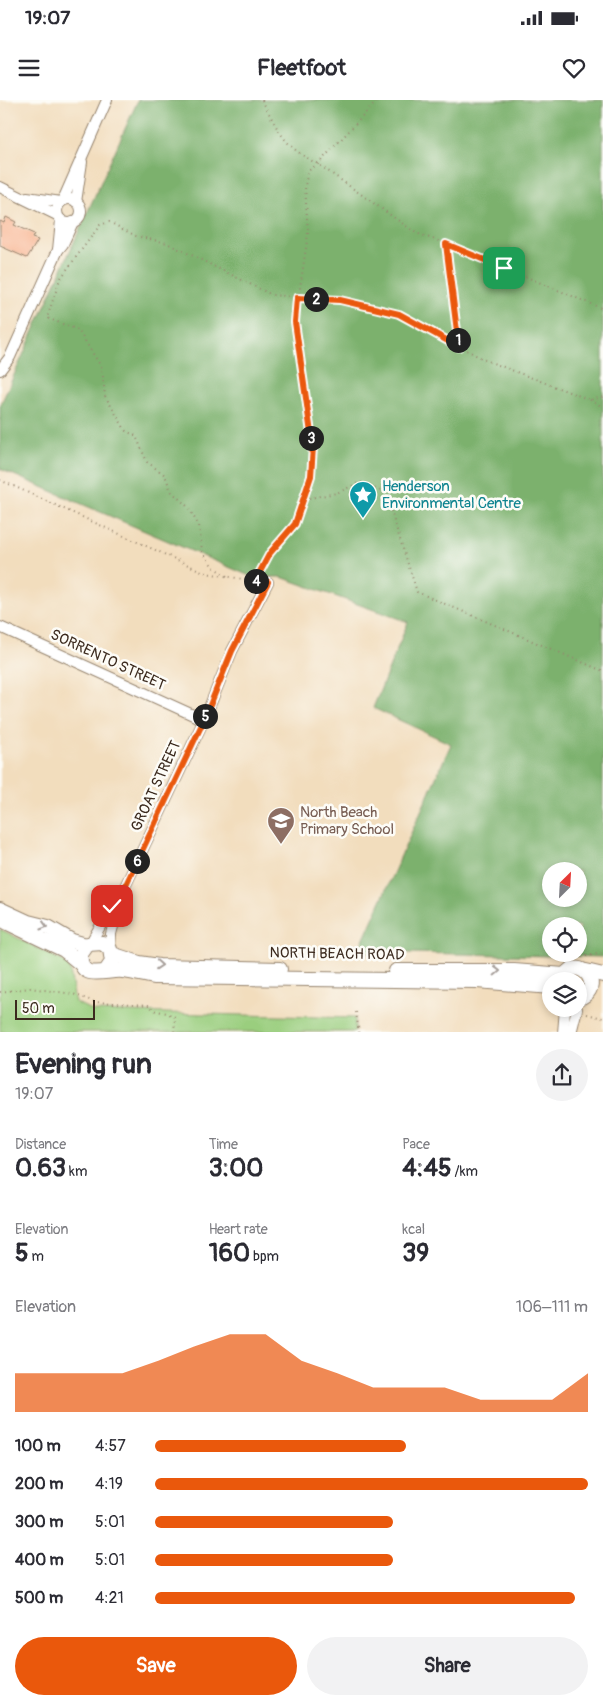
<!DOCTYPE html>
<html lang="en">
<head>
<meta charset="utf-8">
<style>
  :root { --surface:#fff; --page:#f2f2f3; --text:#2b2b33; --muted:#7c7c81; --accent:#ea580c }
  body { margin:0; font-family:Pangolin,sans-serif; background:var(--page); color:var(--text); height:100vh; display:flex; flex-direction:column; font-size:19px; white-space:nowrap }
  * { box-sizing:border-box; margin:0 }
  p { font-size:16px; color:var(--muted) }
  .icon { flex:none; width:28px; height:28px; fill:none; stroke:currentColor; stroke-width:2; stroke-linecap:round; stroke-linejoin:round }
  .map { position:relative; height:932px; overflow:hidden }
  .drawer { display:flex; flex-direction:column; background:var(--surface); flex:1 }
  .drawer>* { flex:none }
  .needle { width:32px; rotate:24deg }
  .fabs { position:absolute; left:542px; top:762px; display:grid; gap:10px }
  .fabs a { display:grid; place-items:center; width:45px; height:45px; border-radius:50%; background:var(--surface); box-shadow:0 2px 8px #0003; font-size:25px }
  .scale { position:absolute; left:15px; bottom:12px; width:80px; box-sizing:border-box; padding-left:5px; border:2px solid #3b2a1e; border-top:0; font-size:14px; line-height:18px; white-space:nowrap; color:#3b2a1e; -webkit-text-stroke:4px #fdfcf7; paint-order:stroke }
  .pin { position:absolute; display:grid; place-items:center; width:42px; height:42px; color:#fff; margin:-21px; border-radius:10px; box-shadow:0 2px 8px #0006 }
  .km { position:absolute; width:25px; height:25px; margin:-12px; border-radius:50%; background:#222; color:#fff; font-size:14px; line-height:25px; text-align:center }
  .round { display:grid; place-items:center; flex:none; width:52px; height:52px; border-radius:26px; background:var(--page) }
  .headline { display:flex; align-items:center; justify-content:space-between; height:85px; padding:0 15px }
  h1 { font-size:28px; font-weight:800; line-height:38px }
  .metrics { display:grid; grid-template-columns:repeat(3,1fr); gap:8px; height:85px; padding:5px 15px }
  .metrics div { display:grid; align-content:center }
  .metrics b { font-size:25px; font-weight:800 }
  .metrics small { font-size:14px; font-weight:400 }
  .metrics p { font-size:14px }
  .chart { height:140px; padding:10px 15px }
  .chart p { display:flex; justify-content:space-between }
  .chart svg { width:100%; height:90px; margin-top:5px; fill:var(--accent); opacity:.7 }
  .action { display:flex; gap:10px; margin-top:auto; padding:10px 15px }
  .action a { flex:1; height:58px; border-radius:30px; background:var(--accent); color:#fff; font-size:20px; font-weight:800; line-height:58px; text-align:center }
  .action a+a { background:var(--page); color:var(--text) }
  ul { padding:0 15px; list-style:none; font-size:16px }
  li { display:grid; grid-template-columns:80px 60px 1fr; align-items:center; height:38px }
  li i { height:12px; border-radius:6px; background:var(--accent) }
  .status { display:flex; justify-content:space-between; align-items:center; height:35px; padding:0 25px; background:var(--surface); direction:ltr }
  .status svg { height:14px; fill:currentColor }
  header { display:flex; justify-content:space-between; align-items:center; height:65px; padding:0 15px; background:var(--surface); font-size:22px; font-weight:800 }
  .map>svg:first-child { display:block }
  .green { fill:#9ace7e; stroke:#6a7c4e }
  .forest { fill:#7bb16d; stroke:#5b6e46; fill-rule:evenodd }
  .building { fill:#f8ae88 }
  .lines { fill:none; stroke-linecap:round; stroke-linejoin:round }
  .minor-casing { stroke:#96846e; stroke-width:12 }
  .major-casing { stroke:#96846e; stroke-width:16 }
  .path { stroke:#96846e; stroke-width:2; stroke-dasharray:1 4; stroke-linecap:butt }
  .minor { stroke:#fff; stroke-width:10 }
  .major { stroke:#fff; stroke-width:14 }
  .oneway { stroke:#a79f9a }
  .route-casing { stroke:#fff; stroke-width:10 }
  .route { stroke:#ea580c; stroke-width:6 }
  .labels { text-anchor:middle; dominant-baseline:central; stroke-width:5; stroke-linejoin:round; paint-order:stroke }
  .culture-label { font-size:15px; fill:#0d838f; stroke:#fdfcf7; text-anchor:start }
  .street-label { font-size:15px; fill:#3b2a1e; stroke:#fdfcf7 }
  .education-label { font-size:15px; fill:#785e54; stroke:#fdfcf7; text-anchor:start }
</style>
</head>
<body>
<div class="status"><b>19:07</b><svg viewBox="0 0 49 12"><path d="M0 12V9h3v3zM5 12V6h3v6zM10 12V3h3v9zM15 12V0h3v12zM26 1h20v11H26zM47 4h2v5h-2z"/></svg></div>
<header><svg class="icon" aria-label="menu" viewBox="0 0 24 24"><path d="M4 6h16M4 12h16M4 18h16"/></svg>Fleetfoot<svg class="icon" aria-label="heart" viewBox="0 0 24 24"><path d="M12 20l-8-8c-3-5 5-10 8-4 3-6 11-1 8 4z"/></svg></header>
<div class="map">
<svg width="603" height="933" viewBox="0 0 603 933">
  <rect width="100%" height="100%" fill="#fdfcf7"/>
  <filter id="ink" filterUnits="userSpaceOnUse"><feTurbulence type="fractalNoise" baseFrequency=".02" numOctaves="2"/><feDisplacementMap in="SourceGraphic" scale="10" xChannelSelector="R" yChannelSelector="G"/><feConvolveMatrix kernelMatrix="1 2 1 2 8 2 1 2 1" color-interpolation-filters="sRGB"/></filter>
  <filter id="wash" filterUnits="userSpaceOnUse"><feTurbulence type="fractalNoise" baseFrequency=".0096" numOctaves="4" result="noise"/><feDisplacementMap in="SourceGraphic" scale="20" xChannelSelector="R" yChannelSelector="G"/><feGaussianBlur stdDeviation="1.12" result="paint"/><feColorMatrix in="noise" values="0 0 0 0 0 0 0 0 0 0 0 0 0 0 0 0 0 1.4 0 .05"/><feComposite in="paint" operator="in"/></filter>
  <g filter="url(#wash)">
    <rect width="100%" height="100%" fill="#f2ddbd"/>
    <path class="green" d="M0,829L69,864L75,902L93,911L355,918V932H0Z"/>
    <path class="forest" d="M138,0H603V857L358,852L451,644L373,608L408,522L281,477H252L0,369V306ZM551,771H579V799H551ZM551,826H579V854H551Z"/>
    <g id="blocks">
      <path class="building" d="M6,117L16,122L14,125L34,134L32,138L38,140L27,158L0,146V121L4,123Z"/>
    </g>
  </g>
  <g filter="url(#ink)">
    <use href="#blocks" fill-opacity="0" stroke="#96846e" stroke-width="1"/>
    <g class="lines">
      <defs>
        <g id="minor">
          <path d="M0,87L57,115"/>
          <path d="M27,97L61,102"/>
          <circle cx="69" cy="111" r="12"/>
          <path d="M63,100L107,0"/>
          <path d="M76,102L82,62"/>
          <path d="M58,150L61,120"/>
          <path d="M0,270L10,257L58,150L63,144L73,122"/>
          <path d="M0,527L204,620"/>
          <path d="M91,842L112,806L120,796"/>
          <path d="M110,849L111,834L122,793L204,620L232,551L268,482"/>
          <path d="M563,933L565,909"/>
          <path d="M571,933L577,909"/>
        </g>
        <g id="major">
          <path d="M0,809L28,822L48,827L72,841L86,845"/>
          <path d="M6,822L64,850L81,864"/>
          <path d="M112,854L139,863L159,866L280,869"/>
          <path d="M396,871H514L564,875"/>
          <path d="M586,871L603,875"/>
          <path d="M105,872L112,862L110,849L102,843L88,844L81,854C78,883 106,869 123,871C133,872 144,875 154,877L477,881L551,887"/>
          <path d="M561,881L564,875L571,869C592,865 599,892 579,898"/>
        </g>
      </defs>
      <use href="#minor" class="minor-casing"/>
      <use href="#major" class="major-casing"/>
      <g class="path">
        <path d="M262,0C279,32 284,47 318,64L416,133L455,147L603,209"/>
        <path d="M446,144L459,247"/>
        <path d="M590,300L603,307"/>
        <path d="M0,380L206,473L255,481"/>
        <path d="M304,399L337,393L360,382L385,393L417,492L603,571"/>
        <path d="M227,476L213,467L202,451L199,426L188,407L171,391L165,375L147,362L136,336L126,331L105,296L102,268L78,230L47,218L60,179L100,125L109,122L136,136L167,143L272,195L340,200L399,214L485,260L590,300L603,297"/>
        <path d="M255,481L270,453L295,424L311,376L313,347L295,222L308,134L305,86L308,71L318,64L378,0"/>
        <path d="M581,857L603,853"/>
        <path d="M0,892L30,888L73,894L95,902L150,905L153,910L167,913L175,917L174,933"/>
        <path d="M356,912L359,933"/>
        <path d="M587,914L603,918"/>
      </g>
      <use href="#minor" class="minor"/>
      <use href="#major" class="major"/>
    </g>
    <defs><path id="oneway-chevron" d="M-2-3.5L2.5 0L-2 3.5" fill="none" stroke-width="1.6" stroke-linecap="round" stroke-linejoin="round" transform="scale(1.25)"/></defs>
    <g class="oneway">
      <use href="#oneway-chevron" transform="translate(44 826) rotate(17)"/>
      <use href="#oneway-chevron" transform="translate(159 865) rotate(5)"/>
      <use href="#oneway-chevron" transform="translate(497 871) rotate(-1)"/>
    </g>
  </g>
  <g class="lines" filter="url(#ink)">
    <defs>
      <path id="route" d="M112,806L122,793L204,620L232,551L268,482L255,481L270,453L295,424L311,376L313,347L295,222L297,198L340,200L399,214L459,247L446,144L504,168"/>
    </defs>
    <use href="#route" class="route-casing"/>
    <use href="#route" class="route"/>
  </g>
  <defs>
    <symbol id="sight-pin" viewBox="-11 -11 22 30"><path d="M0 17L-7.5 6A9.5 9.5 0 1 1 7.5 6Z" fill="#0f9aa8" stroke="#fdfcf7"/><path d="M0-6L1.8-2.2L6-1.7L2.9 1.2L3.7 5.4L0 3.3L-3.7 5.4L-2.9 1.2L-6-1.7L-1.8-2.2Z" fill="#fff"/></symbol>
    <symbol id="school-pin" viewBox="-11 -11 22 30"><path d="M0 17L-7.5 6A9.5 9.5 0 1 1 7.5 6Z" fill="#8d6e63" stroke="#fdfcf7"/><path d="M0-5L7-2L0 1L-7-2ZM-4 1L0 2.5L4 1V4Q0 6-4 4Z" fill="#fff"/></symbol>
  </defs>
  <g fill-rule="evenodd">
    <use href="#sight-pin" x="347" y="379" width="32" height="43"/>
    <use href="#school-pin" x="265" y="705" width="32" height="43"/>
  </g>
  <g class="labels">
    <g class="culture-label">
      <text x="382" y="386">Henderson<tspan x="382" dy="17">Environmental Centre</tspan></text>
    </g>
    <g class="street-label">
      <text transform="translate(108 560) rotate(25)">SORRENTO STREET</text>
      <text transform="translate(156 686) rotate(-65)">GROAT STREET</text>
      <text transform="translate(337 854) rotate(1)">NORTH BEACH ROAD</text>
    </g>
    <g class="education-label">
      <text x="300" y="712">North Beach<tspan x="300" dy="17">Primary School</tspan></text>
    </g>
  </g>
</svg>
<div class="fabs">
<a><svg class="needle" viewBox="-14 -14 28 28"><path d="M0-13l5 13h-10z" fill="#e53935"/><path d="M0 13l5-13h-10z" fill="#7c7c81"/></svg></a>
<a><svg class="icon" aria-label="locate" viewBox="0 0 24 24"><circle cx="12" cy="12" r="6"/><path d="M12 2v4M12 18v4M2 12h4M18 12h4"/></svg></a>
<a><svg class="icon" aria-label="layers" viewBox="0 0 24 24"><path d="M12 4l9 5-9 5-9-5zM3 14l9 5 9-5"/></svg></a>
</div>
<div class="scale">50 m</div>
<div class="pin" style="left:504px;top:168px;background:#1e9e55"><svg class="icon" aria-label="arrive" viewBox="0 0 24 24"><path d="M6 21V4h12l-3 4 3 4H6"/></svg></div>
<div class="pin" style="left:112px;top:806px;background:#d93025"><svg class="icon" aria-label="check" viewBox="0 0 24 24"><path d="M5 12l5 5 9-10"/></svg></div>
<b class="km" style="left:458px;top:240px">1</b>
<b class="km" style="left:316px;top:199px">2</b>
<b class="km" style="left:311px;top:338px">3</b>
<b class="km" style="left:256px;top:481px">4</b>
<b class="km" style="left:205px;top:616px">5</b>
<b class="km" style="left:137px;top:761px">6</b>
</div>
<section class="drawer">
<div class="headline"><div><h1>Evening run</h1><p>19:07</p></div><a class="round"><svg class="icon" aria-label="share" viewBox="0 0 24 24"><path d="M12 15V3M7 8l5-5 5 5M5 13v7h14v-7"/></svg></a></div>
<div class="metrics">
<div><p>Distance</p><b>0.63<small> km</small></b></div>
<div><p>Time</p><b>3:00</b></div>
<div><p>Pace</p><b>4:45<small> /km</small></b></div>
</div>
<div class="metrics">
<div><p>Elevation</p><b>5<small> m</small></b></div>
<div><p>Heart rate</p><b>160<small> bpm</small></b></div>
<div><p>kcal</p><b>39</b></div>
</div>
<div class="chart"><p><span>Elevation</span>106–111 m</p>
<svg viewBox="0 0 160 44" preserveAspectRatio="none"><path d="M0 44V25L10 25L20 25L30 25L40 19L50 12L60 6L70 6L80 19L90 25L100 32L110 32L120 32L130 38L140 38L150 38L160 25V44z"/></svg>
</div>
<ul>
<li><b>100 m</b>4:57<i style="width:58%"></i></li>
<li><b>200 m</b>4:19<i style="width:100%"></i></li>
<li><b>300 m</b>5:01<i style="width:55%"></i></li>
<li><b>400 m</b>5:01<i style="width:55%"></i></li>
<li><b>500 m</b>4:21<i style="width:97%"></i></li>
</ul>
<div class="action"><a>Save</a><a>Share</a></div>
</section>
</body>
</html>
